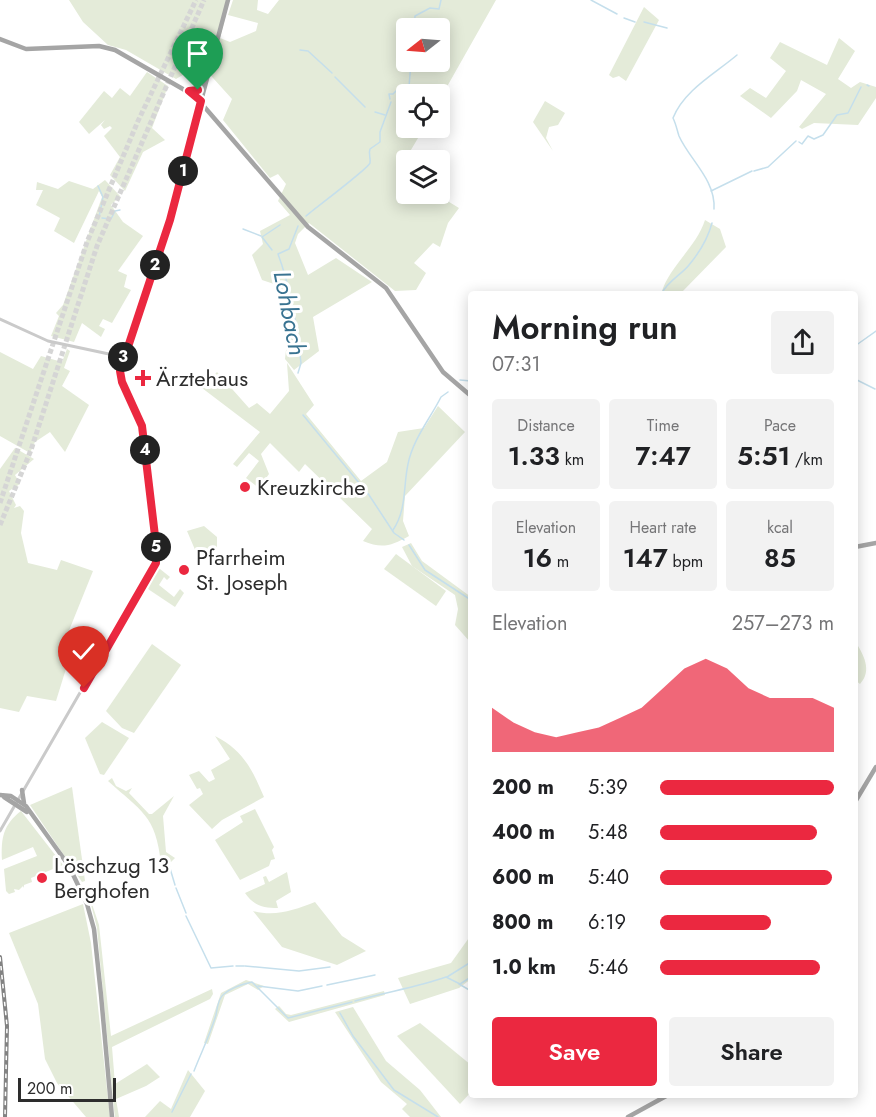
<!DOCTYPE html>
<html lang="en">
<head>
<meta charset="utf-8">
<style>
  :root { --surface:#fff; --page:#f2f2f2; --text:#202124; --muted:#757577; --accent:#eb2840 }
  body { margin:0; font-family:Jost,sans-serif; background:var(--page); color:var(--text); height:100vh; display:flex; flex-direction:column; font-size:22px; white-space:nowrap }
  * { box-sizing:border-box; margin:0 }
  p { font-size:20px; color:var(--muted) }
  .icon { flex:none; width:33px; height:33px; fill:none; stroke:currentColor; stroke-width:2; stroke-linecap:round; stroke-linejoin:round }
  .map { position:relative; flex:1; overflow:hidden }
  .drawer { position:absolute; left:468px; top:291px; width:390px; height:807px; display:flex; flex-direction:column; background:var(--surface); border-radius:6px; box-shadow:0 3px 15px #0003 }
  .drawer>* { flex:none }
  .needle { width:39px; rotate:253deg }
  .tools { position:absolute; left:396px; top:18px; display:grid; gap:12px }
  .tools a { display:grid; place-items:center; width:54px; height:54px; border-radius:6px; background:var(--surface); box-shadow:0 3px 15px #0003; font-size:30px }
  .scale { position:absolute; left:18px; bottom:15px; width:98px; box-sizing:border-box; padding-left:6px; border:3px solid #2d2d2d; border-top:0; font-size:16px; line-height:21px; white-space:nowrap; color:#2d2d2d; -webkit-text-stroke:4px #fff; paint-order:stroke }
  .pin { position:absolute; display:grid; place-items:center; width:51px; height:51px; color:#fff; margin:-62px -26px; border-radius:50% 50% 50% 0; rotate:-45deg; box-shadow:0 0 6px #0007 }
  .pin .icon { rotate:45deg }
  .km { position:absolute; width:30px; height:30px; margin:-15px; border-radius:50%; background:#222; color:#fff; font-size:16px; line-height:30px; text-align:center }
  .round { display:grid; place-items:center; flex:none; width:63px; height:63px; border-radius:6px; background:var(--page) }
  .summary { display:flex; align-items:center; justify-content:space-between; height:102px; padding:0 24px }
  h1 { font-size:33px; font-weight:600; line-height:45px }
  .stats { display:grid; grid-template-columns:repeat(3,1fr); gap:9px; height:102px; padding:6px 24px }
  .stats div { display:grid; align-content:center; border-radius:6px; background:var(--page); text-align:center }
  .stats b { font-size:26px; font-weight:600 }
  .stats small { font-size:16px; font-weight:400 }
  .stats p { font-size:16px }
  .chart { height:168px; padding:12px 24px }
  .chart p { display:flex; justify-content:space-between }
  .chart svg { width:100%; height:108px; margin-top:6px; fill:var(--accent); opacity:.7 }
  .cta { display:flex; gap:12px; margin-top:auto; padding:12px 24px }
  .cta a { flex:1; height:69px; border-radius:6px; background:var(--accent); color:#fff; font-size:24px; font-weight:600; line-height:69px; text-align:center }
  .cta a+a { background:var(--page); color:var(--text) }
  ul { padding:0 24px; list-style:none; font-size:20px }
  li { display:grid; grid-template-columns:96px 72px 1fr; align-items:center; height:45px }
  li i { height:15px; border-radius:8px; background:var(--accent) }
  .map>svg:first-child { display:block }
  .green { fill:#e4ebd9; fill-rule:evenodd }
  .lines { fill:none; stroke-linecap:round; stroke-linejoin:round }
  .stream { stroke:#c5dfec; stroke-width:1.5 }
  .highway-tunnel { stroke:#d5d5d5; stroke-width:5; stroke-dasharray:5 2.5; stroke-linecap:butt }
  .minor { stroke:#cacaca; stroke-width:3 }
  .major { stroke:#a5a5a5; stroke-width:4.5 }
  .rail-casing { stroke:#828282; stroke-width:4 }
  .rail { stroke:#fff; stroke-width:1.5; stroke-dasharray:4.5; stroke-linecap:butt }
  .route-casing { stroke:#fff; stroke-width:12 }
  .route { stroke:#eb2840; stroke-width:8 }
  .poi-dot { fill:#eb2840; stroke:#fff; stroke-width:2 }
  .labels { text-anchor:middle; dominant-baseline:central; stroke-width:6; stroke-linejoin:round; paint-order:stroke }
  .poi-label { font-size:22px; fill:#2d2d2d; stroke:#fff; text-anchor:start }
  .water-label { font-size:24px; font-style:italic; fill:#397391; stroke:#fff }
</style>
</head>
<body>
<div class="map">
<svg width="876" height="1117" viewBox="0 0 876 1117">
  <rect width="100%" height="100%" fill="#fff"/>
  <g class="green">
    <path d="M69,0H226V15L220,38L230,42L256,31L258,23L228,15L233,0H258L257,10L268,14L279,0H496L440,99V94H406V128H424L399,170L406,175V194H436L459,208L448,223L440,247L433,243L414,263L426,273L416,290L395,291L309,223L298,234L295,243L308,275L336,258L372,282L313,317L319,351L294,370L285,359L287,341L274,284L262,280L252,255L263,244L260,231L290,215L278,201L286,184L278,174L270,178L223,120L232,99L204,68L193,69L176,79L126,50L108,45L83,22ZM406,28H440V62H406Z"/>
    <path d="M644,7L659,20L626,81L619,76L613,78L609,75Z"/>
    <path d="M839,38L855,51L838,79L851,88L860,82L876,87V98L858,125L814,123L802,129L799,127L826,94L801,80L797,91L771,118L740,96L750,88L766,98L786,71L770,58L780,42L827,65Z"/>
    <path d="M147,72L168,86L152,128L165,140L143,152L125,191L110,175L120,157L104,136L112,128L110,126L104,129L101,125L105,120L89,134L79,122L104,91L112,98L120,88L130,96Z"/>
    <path d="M545,101L565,113L558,125L549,127L546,138L553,151L533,122Z"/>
    <path d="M105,180L120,196L111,205L123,222L143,236L118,271L127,275L124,287L131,290L112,323L103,319L99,326L105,329L101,337L82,323L74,342L51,336L59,316L56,313L63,305L102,197L99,191L74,243L54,231L60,218L36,205L43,190H36L37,182L58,189L69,181L93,189Z"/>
    <path d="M705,220L720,229L726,247L680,294H661C669,266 696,248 705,220Z"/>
    <path d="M67,349L70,351L64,368L70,371L62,386L89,405L65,452L50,432L35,442L30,453L0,436V352L33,369L41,356L62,362Z"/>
    <path d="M287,363L314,405L306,414L361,481L387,462L398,432L424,428L438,406L465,432L405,496L403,521L409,536C391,546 382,549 363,541L372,529L305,464L299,472L270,443L261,454L269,474L259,488L246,478L259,461L249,453L237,467L233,464L260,432L202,388L217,372L249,408L257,403L270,414L289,391Z"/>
    <path d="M15,448L34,459L15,475L20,484L9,491L16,505L14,508L20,506L24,511L21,533L28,563L57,570L61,560L93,571L68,633L74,643L56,701L27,696L19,712L0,708V469Z"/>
    <path d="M204,526L217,537V551L203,549L196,552L187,531Z"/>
    <path d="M411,543L422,561L471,597V643L455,625L458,609L455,595L412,566L402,547Z"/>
    <path d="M396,554L446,591L436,606L384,569Z"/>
    <path d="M160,569L170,577L167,580L164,577L159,585L174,597L180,589L184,593L175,607L148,589L156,570Z"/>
    <path d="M855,641C863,654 873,670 860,684L855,680Z"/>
    <path d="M152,644L181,665L134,733L122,728L106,711Z"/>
    <path d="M102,722L129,738L104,775L100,774L85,738Z"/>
    <path d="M215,736C243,750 252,769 264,797L222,820L212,829L189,805L203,794L200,788L197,789L189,775L199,771L209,782L215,779L211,770L230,759Z"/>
    <path d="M112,778L116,786L126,791L132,788L129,793L149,814H152L174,796L163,816L166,852L175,858L171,862L161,864C156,815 141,811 108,781Z"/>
    <path d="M72,787L85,881L82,882L30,805Z"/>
    <path d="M255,809L274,847L272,850L275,859L271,860L269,866L240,880L215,840L243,822L240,816Z"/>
    <path d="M21,811L63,865L31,878L32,882L24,885V888L23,886L19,890L14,889L15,892L9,894L6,891L4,869L37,856L33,847L2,860C1,838 3,825 21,811Z"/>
    <path d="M287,872L291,892L276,901L278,908C263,908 254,906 245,893L265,884L263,877L266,876L269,882Z"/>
    <path d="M87,889L99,925L111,1036L212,989L213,994L210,999L112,1047L115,1084L147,1064L160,1077L146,1086L116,1099L119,1117H115L114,1110L97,928Z"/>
    <path d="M315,902L342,936L366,951L337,965L282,947L253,911C276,917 294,910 315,902Z"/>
    <path d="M83,904L91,943L110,1117H86L57,1083L45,1059L38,1004L9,933Z"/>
    <path d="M471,935V979L459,988L410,1004L398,978L451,963Z"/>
    <path d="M246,980L264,986L258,990L248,984L225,995L208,1044L204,1043L221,993Z"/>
    <path d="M384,991L385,995L289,1022L275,1009L279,1006L286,1014L291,1015Z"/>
    <path d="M353,1007L386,1061L420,1090L441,1117H410L402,1109L407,1104L381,1082L335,1012Z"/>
    <path d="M420,1023L471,1065V1092L460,1104L397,1036Z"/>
    <path d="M188,1070L205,1091L190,1117H145L160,1101L171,1109Z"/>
  </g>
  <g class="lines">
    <g class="stream">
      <path d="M591,0L617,14"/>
      <path d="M624,18L635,22"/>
      <path d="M644,22L667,28"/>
      <path d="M414,28L415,16L430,8L439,9L441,0"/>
      <path d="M402,32L406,37"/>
      <path d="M406,42V45"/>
      <path d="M300,50L308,51L332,73"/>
      <path d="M335,77L365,107"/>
      <path d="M867,85L869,86"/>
      <path d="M390,99L389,94H393L401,86L406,89L409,87L411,62"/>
      <path d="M375,112L385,115"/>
      <path d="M799,142L802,144L808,136L814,139L823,135L837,115L848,113L861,87"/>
      <path d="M754,171L768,167L796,141"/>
      <path d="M98,186L103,197L99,217"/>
      <path d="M711,191L752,171"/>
      <path d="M714,209C716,180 689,159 679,136C677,130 676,124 673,118C684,90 716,73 737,55"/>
      <path d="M306,216C314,209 369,168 370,163C371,158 368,154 370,149L380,142V132L391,102"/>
      <path d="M102,218L111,219L115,211L120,210"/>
      <path d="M243,229L261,236"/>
      <path d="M272,250L262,237L280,225"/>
      <path d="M667,294L662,293C668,281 681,275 689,265C699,253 708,238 712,223"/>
      <path d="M855,346L876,331"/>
      <path d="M298,373L301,363C297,325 291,289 278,254L289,249L298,226"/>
      <path d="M855,379L875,389"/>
      <path d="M460,380L471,381"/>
      <path d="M303,415L369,495L394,533L404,540"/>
      <path d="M393,530C407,509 403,487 408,464C413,439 430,419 441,397L448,392"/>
      <path d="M409,545L425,570L471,600"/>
      <path d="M469,634L471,637"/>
      <path d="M169,865L175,885"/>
      <path d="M176,888L186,913"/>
      <path d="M186,916L211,968L233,966"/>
      <path d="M236,966H244"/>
      <path d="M245,966L299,971L330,967"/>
      <path d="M447,977L471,962"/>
      <path d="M459,984L471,991"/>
      <path d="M327,985L375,975"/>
      <path d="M258,986L298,991L322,986"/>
      <path d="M355,1001C386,992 418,987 446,977L460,984L471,977"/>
      <path d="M340,1013L353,1036L394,1090L438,1117"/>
      <path d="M194,1071C201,1053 210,1035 216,1015C217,1009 218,998 224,994C231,988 243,984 252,982L288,1018L352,1002"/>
      <path d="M172,1112L191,1074"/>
    </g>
    <g class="highway-tunnel">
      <path d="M0,503L87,242L138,121L196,0"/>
      <path d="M0,525L31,450L97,246L204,0"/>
    </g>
    <g class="minor">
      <path d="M0,319L48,341L123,357"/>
      <path d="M0,831L155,563L156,542L142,426L122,382L120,371L170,220L200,104"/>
    </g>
    <g class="major">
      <path d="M0,39L26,49L99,46L115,50L195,96L308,227L386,288L443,372L471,396"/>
      <path d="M189,91H197L204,84"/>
      <path d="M201,101L228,0"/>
      <path d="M855,547L876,543"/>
      <path d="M22,790L24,803"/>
      <path d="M0,795L11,796L26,806L69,866L87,904L94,929L101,995L112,1117"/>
      <path d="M4,797L27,812"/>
      <path d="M855,802L876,767"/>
      <path d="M628,1117L668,1095"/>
    </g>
    <defs>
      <path id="rail" d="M0,957L7,1026L5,1117"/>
    </defs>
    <use href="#rail" class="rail-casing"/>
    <use href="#rail" class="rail"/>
  </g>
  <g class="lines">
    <defs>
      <path id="route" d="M84,688L156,563L155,536L142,426L122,382L120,371L170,220L201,101L189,91L198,90"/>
    </defs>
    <use href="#route" class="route-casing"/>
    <use href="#route" class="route"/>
  </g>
  <g class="poi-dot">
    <path d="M140 369h6v6h6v6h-6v6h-6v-6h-6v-6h6z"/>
    <circle cx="245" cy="487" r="6"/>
    <circle cx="184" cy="570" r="6"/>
    <circle cx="42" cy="878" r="6"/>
  </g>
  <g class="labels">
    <g class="poi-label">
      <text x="156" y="378">Ärztehaus</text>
      <text x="257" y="487">Kreuzkirche</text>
      <text x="196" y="557">Pfarrheim<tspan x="196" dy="25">St. Joseph</tspan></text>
      <text x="54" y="865">Löschzug 13<tspan x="54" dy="25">Berghofen</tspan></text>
    </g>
    <g class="water-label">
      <text transform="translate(290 313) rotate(79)">Lohbach</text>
    </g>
  </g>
</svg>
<div class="tools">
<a><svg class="needle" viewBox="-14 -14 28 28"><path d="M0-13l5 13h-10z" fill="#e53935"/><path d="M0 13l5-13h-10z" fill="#757577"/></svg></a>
<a><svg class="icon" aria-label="locate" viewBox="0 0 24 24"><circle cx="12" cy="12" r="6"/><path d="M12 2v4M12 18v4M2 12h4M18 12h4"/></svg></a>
<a><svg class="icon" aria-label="layers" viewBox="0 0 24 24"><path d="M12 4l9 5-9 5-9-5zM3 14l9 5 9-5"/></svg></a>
</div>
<div class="scale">200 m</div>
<div class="pin" style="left:198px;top:90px;background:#1e9e55"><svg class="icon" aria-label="arrive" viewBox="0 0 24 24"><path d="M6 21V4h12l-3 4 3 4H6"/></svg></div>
<div class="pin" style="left:84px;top:688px;background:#d93025"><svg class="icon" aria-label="check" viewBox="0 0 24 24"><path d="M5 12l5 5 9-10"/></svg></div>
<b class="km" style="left:183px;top:171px">1</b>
<b class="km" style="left:155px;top:265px">2</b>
<b class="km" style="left:123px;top:357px">3</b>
<b class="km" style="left:145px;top:450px">4</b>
<b class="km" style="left:156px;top:547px">5</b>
<section class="drawer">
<div class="summary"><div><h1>Morning run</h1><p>07:31</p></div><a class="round"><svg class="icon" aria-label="share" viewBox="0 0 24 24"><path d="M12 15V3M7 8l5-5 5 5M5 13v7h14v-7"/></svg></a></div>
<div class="stats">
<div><p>Distance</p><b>1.33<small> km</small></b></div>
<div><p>Time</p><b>7:47</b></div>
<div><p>Pace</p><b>5:51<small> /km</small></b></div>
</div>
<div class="stats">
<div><p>Elevation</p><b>16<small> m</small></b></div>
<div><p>Heart rate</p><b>147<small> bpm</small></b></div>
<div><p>kcal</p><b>85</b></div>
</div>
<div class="chart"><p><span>Elevation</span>257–273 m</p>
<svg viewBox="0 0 160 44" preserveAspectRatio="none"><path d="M0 44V26L10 32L20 36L30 38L40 36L50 34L60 30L70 26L80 18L90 10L100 6L110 10L120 18L130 22L140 22L150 22L160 26V44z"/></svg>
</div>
<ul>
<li><b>200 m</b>5:39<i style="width:100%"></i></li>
<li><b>400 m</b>5:48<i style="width:90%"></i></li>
<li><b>600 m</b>5:40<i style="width:99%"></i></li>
<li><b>800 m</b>6:19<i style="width:64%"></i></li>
<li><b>1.0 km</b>5:46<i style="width:92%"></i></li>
</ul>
<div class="cta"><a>Save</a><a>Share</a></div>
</section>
</div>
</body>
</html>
